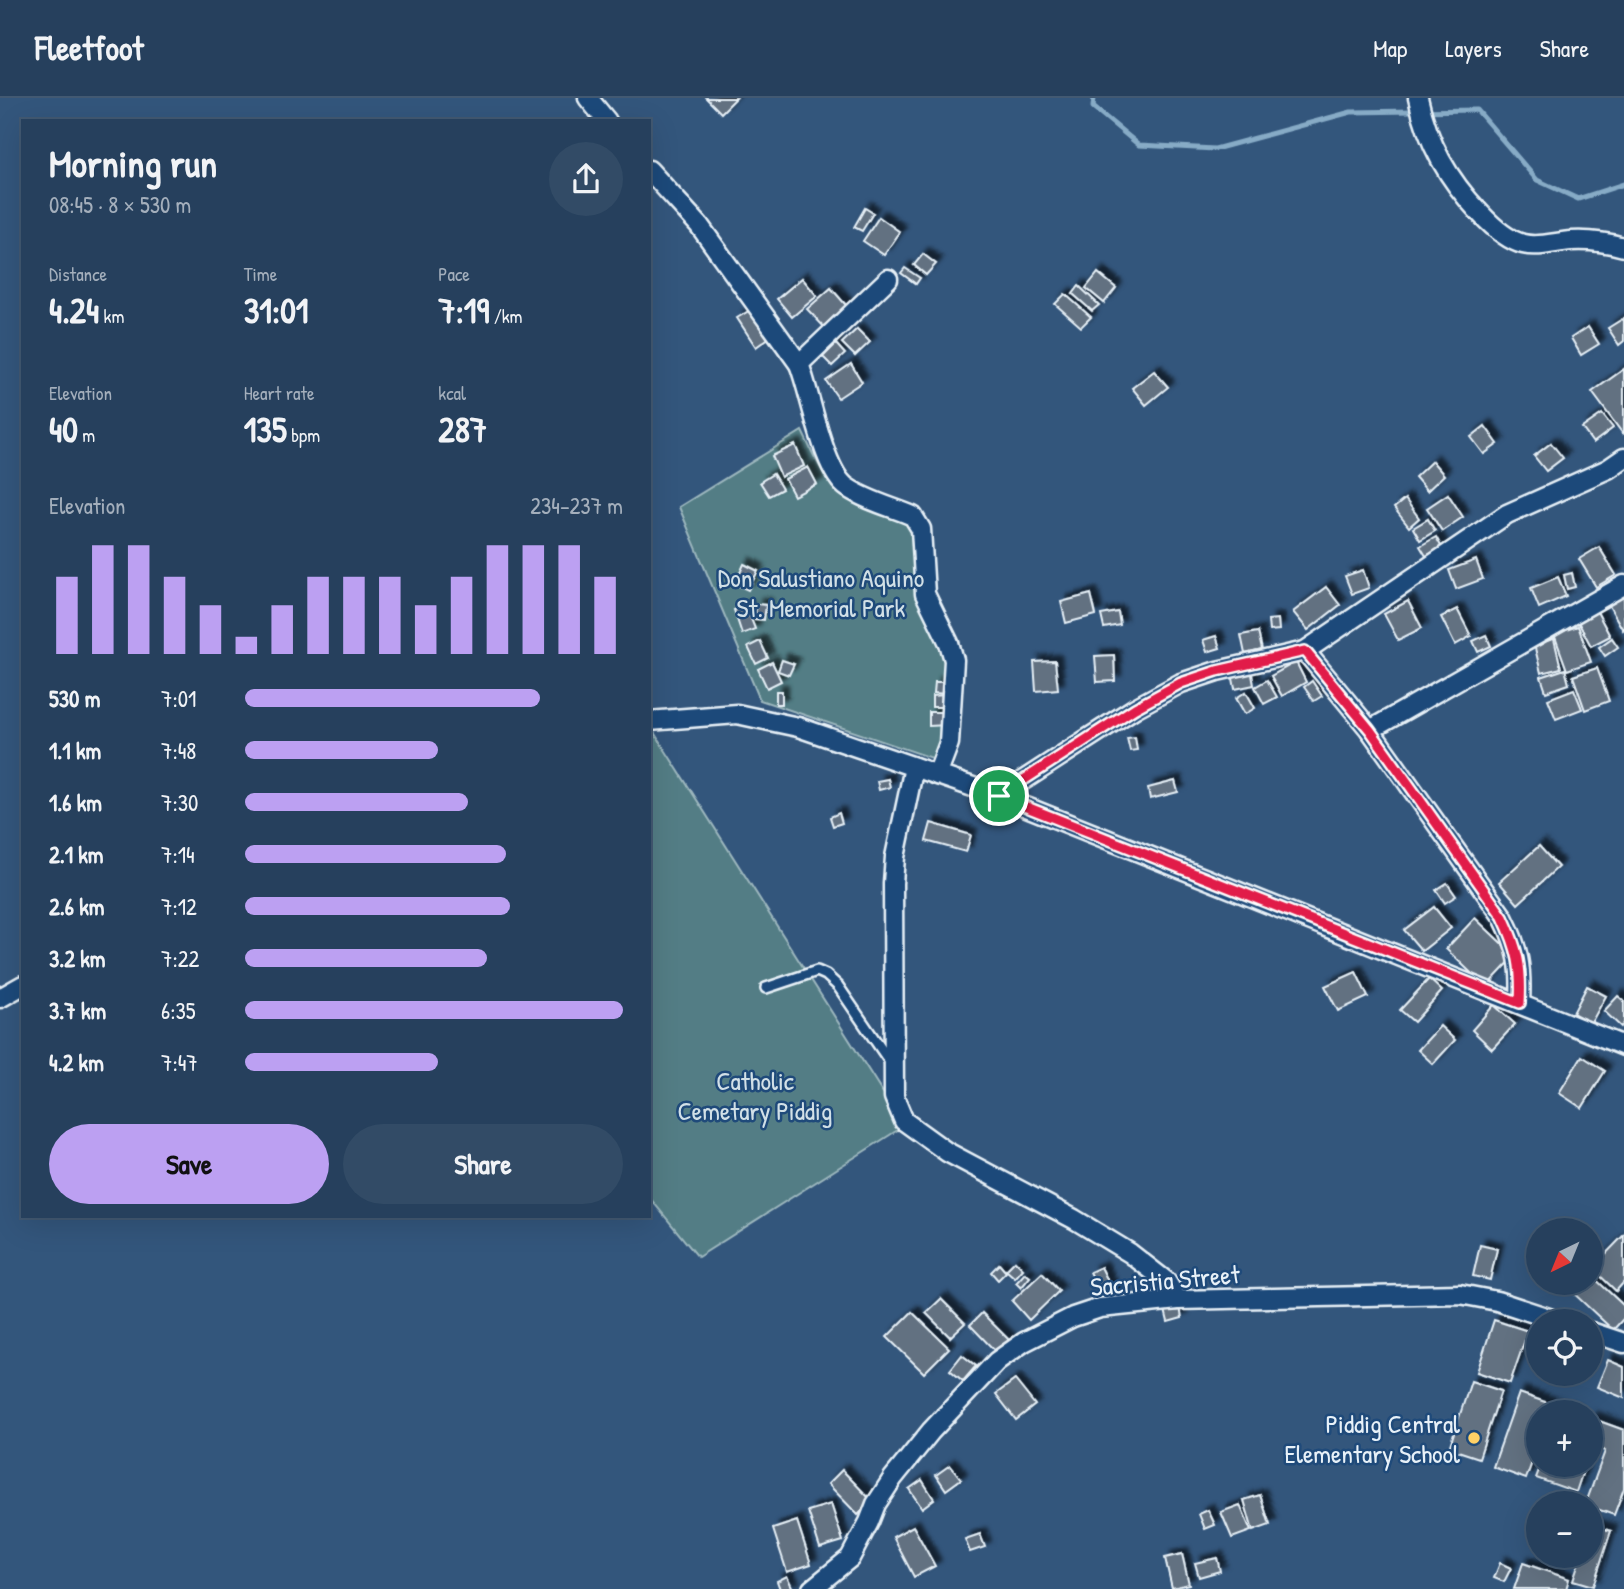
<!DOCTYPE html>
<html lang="en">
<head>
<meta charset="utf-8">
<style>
  :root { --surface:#26405d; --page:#324b66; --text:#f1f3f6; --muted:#a4afbc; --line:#425972; --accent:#bca0f2 }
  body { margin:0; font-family:"Patrick Hand",sans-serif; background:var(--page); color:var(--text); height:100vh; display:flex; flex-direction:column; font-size:26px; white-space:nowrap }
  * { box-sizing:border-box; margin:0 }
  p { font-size:23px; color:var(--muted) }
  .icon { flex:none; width:38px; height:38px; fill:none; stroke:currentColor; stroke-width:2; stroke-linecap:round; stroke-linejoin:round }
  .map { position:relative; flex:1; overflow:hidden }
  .panel { position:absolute; left:21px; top:21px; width:630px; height:1099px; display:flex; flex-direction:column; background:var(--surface); border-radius:0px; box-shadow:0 7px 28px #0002,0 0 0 2px var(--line) }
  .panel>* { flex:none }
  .needle { width:46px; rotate:223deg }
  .buttons { position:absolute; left:1526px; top:1120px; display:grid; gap:14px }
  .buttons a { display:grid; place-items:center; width:77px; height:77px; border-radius:50%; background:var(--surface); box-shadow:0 7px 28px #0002,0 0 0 2px var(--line); font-size:35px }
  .pin { position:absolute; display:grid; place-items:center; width:60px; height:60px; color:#fff; margin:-30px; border:4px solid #fff; border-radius:50%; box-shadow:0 2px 7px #0007 }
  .round { display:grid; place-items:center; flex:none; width:74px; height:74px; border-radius:37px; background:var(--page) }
  .overview { display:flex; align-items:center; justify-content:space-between; height:119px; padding:0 28px }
  h1 { font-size:38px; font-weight:800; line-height:52px }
  .figures { display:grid; grid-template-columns:repeat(3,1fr); gap:10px; height:119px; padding:7px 28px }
  .figures div { display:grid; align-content:center }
  .figures b { font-size:35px; font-weight:800 }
  .figures small { font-size:19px; font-weight:400 }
  .figures p { font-size:19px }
  .chart { height:196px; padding:14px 28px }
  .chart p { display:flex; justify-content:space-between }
  .chart svg { width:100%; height:126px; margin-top:7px; stroke:var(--accent); stroke-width:6 }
  .primary-button { display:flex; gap:14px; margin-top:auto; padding:14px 28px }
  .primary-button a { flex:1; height:80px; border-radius:42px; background:var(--accent); color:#111; font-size:28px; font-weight:800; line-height:80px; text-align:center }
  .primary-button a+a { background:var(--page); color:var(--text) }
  ul { padding:0 28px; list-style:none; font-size:23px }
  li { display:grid; grid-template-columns:112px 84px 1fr; align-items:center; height:52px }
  li i { height:18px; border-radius:9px; background:var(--accent) }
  header { display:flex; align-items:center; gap:42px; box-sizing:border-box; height:98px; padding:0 35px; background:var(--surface); border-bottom:2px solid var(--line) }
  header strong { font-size:33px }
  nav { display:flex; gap:38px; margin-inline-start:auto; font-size:24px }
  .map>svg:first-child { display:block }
  .green { fill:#527d85; stroke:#9db7be; stroke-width:2 }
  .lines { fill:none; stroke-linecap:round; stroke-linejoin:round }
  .stream { stroke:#87abc6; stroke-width:5 }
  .building { fill:#627181; stroke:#e8f1f8; stroke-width:2; filter:url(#shadow) }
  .service-casing { stroke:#e8f1f8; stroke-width:14 }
  .minor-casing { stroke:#e8f1f8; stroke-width:23 }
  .service { stroke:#1f4a7a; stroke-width:9 }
  .minor { stroke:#1f4a7a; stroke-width:18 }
  .route-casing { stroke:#fff; stroke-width:14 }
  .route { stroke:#e11d48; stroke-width:9 }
  .poi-dot { fill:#ffd166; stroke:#1f4a7a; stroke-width:2.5 }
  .labels { text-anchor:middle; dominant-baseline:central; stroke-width:5; stroke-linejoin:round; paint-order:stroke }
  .park-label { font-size:26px; fill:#d2e0e7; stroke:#1f4a7a }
  .street-label { font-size:26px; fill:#e8f1f8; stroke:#1f4a7a }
  .poi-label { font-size:26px; fill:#e8f1f8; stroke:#1f4a7a; text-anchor:end }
</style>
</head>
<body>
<header>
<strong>Fleetfoot</strong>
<nav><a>Map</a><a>Layers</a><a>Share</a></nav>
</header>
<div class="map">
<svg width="1624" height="1491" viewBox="0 0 1624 1491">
  <defs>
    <filter id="shadow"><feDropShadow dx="6" dy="-6" stdDeviation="2" flood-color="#0009"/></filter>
  </defs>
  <rect width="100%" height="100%" fill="#33567c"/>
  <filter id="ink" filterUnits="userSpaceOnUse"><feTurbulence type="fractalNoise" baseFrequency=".0143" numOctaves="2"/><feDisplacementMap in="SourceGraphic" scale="14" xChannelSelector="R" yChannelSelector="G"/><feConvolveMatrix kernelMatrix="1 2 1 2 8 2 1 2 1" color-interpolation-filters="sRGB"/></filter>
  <g filter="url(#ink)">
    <g class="green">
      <path d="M802,333C812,353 822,381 841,393C865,409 900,411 916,437L951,559L938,662L760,602L679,409Z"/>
      <path d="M655,636L904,1028L698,1159L649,1099V640Z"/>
    </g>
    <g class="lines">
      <path class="stream" d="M1094,0L1093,9L1139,47L1215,51L1351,14L1477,12L1537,82L1578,101L1624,86"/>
    </g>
    <g class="building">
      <path d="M706,0H736L721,15Z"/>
      <path d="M865,110L873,115L862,133L854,129Z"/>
      <path d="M879,119L900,134L884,157L863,143Z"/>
      <path d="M923,156L936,166L926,177L914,167Z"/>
      <path d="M905,170L920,180L916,186L901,175Z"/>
      <path d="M1098,175L1116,190L1104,205L1086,190Z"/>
      <path d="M802,180L817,198L792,219L777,201Z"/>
      <path d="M1079,188L1099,207L1092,213L1073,196Z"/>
      <path d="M831,190L852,214L829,234L807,211Z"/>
      <path d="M1065,196L1091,219L1081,229L1055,206Z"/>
      <path d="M752,211L770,239L756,249L737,220Z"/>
      <path d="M1624,220V243L1619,247L1608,230Z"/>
      <path d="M1588,229L1599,246L1581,257L1571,240Z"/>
      <path d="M857,231L870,244L855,258L842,245Z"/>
      <path d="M836,246L845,256L832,268L823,259Z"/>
      <path d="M851,266L862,284L838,300L826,283Z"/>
      <path d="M1624,271V335L1623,336L1592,294Z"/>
      <path d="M1154,273L1168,289L1146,307L1132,290Z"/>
      <path d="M1602,316L1613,330L1593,345L1582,330Z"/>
      <path d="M1485,328L1498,346L1484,356L1471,339Z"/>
      <path d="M1551,345L1563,360L1546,373L1534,358Z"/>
      <path d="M795,347L804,368L781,379L772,358Z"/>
      <path d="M1432,363L1444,377L1427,393L1415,379Z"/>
      <path d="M808,369L817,386L794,398L785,381Z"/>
      <path d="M773,376L782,391L769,398L760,384Z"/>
      <path d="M1448,396L1463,419L1442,433L1427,410Z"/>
      <path d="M1405,401L1419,420L1409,429L1394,410Z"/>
      <path d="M1428,421L1435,433L1420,442L1413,430Z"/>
      <path d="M1436,439L1442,450L1426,458L1420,448Z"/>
      <path d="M1599,449L1616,477L1596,489L1579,461Z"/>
      <path d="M1476,462L1483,481L1456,491L1449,472Z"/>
      <path d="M744,466L758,473L748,492L735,486Z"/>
      <path d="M1363,472L1369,490L1352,496L1345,478Z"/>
      <path d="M1572,475L1575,489L1567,491L1564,477Z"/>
      <path d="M1558,479L1566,498L1539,510L1531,490Z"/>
      <path d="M1326,489L1340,507L1308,532L1293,514Z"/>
      <path d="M1091,496L1096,517L1066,525L1061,504Z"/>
      <path d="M1624,497V531L1623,532L1608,506Z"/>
      <path d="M1408,503L1422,530L1398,542L1384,516Z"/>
      <path d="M756,506L766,507L764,522L755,521Z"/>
      <path d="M746,508L755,531L742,536L734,512Z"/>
      <path d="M1595,510L1610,538L1591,548L1576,520Z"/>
      <path d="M1457,511L1471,538L1455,547L1441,519Z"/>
      <path d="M1118,514L1120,527L1104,530L1101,517Z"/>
      <path d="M1278,521L1279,532L1269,533L1268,522Z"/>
      <path d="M1578,528L1591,564L1567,572L1554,536Z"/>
      <path d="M1258,534L1262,552L1245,556L1241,537Z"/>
      <path d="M1486,537L1491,548L1478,554L1473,543Z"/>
      <path d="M1216,538L1220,550L1207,554L1203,542Z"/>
      <path d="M1612,540L1618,549L1605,558L1599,549Z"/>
      <path d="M1554,541L1561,570L1541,575L1534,546Z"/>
      <path d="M760,543L768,560L756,566L748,549Z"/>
      <path d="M1114,557L1115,583L1097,584L1095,558Z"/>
      <path d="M782,562L794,566L789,577L778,573Z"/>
      <path d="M1055,563L1058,591L1036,593L1034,564Z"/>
      <path d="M772,564L781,583L767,590L758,571Z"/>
      <path d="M1296,564L1306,584L1282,598L1271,578Z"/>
      <path d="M1597,570L1609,603L1585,612L1573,578Z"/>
      <path d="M1251,571L1254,587L1235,591L1232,575Z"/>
      <path d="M1565,571L1569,586L1546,594L1541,579Z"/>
      <path d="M1267,582L1277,599L1264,606L1255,589Z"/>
      <path d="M1312,583L1322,598L1314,603L1304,589Z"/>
      <path d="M935,584H947V596L934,595Z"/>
      <path d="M1574,591L1582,611L1556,621L1548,601Z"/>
      <rect x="776" y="593" width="6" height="13"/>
      <path d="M1246,594L1255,610L1245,616L1236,600Z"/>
      <path d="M945,597V609H932V598Z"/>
      <path d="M929,614H946L947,627L929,628Z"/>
      <path d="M1135,639L1137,652L1130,653L1127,640Z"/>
      <path d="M888,681L890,689L879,692L877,683Z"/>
      <path d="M1175,683L1178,694L1150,701L1148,690Z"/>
      <path d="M839,715L842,725L833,728L830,719Z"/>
      <path d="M931,725L971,737L966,754L926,743Z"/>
      <path d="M1539,748L1558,769L1518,806L1499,784Z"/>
      <path d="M1447,785L1456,798L1445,805L1436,792Z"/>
      <path d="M1434,809L1451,830L1422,853L1404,832Z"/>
      <path d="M1475,820L1515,858L1486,889L1446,851Z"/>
      <path d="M1356,874L1368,899L1338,913L1325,888Z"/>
      <path d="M1429,881L1442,893L1414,924L1400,912Z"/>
      <path d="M1587,888L1606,898L1591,925L1573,915Z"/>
      <path d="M1618,898L1624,903V925L1621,929L1604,913Z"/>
      <path d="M1494,907L1515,926L1492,951L1472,932Z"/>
      <path d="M1440,928L1455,942L1433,966L1418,952Z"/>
      <path d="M1582,958L1605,973L1582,1010L1559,995Z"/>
      <path d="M1624,1137V1184L1616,1193L1592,1170Z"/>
      <path d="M1480,1147L1497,1151L1490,1182L1473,1178Z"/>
      <path d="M1015,1163L1023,1171L1015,1180L1006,1172Z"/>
      <path d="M999,1166L1006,1174L998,1182L991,1174Z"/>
      <path d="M1101,1169L1116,1199L1105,1204L1090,1174Z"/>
      <path d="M1025,1175L1030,1179L1021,1190L1016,1185Z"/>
      <path d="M1042,1175L1059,1193L1029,1222L1012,1203Z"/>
      <path d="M1591,1177L1624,1208V1220L1613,1232L1570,1192L1576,1185H1591Z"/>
      <path d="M941,1201L965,1225L950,1239L926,1215Z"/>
      <path d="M1180,1209L1182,1220L1168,1224L1165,1212Z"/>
      <path d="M912,1214L949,1250L924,1275L887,1239Z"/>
      <path d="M982,1215L1010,1243L997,1255L970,1227Z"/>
      <path d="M1494,1222L1528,1233L1510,1285L1477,1274Z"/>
      <path d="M962,1257L976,1268L963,1283L950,1272Z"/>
      <path d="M1608,1262L1624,1269V1300L1597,1289Z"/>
      <path d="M1015,1282L1035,1307L1016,1322L996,1296Z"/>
      <path d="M1471,1283L1501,1293L1479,1360L1449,1350Z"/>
      <path d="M1519,1295L1574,1314H1538V1347L1526,1381L1493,1369Z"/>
      <path d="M1591,1320L1624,1332V1390L1614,1417L1591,1409V1405H1586L1605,1353L1591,1348Z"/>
      <path d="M950,1367L961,1381L946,1392L936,1377Z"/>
      <path d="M1541,1367H1585L1576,1394L1536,1380Z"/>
      <path d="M842,1372L872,1403L858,1417L828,1386Z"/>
      <path d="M922,1382L934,1401L922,1410L909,1391Z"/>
      <path d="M1260,1397L1270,1427L1253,1433L1244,1402Z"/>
      <path d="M831,1406L843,1443L820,1450L808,1413Z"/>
      <path d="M1240,1407L1251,1433L1232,1440L1221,1414Z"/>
      <path d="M1208,1412L1215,1427L1205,1431L1199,1416Z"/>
      <path d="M797,1423L811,1466L787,1474L773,1431Z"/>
      <path d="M1591,1427L1611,1433L1593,1488L1573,1482L1581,1458H1591Z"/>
      <path d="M913,1428L935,1468L914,1479L893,1439Z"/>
      <path d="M980,1436L985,1449L970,1454L965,1441Z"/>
      <path d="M1182,1456L1189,1486L1172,1490L1165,1460Z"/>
      <path d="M1217,1460L1220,1473L1199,1479L1195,1465Z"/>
      <path d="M1500,1465L1511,1470L1504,1484L1494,1480Z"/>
      <path d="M1523,1465L1569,1481L1566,1491H1514Z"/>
      <path d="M787,1478L793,1491H780L777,1483Z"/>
    </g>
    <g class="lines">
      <defs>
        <path id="service" d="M766,890L817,873L826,877L838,888L892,967"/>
        <g id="minor">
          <path d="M588,0L607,23"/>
          <path d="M1418,0C1428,46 1448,81 1480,115C1492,128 1507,142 1523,146C1539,150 1555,144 1571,143C1590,142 1606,144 1624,149"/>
          <path d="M649,72L699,127L799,266C811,296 823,374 848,390C867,403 892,409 913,418L921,431L925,496L949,545L954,562L949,645L937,677"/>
          <path d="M799,266L888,181"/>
          <path d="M1305,553L1370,632L1503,819C1519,851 1522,870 1520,905"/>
          <path d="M649,623L737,616L798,629L999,698L1624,948"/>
          <path d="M1370,632L1624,487"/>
          <path d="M914,669L895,759L893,785L894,999L904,1023L947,1054L1074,1121L1130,1155L1166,1183L1178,1202"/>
          <path d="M999,698L1135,610L1181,585L1217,573L1305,553L1507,416L1608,371L1624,360"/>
          <path d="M0,900L23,887"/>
          <path d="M1591,1234L1624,1245"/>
          <path d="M812,1491L850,1460L869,1424L876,1406L893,1380L931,1333L997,1263L1024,1244L1073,1219L1100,1210L1178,1202L1460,1196L1497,1203L1558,1223"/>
        </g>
      </defs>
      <use href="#service" class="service-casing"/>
      <use href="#minor" class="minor-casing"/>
      <use href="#service" class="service"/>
      <use href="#minor" class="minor"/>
    </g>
  </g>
  <g class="lines" filter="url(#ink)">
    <defs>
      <path id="route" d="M1305,553L1370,632L1503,819C1518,851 1522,870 1520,905L999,698L1135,610L1181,585L1217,573Z"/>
    </defs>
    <use href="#route" class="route-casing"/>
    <use href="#route" class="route"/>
  </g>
  <circle class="poi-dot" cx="1474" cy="1340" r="7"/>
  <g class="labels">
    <g class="park-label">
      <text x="821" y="479">Don Salustiano Aquino<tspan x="821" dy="30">St. Memorial Park</tspan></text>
      <text x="755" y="982">Catholic<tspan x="755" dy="30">Cemetary Piddig</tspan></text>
    </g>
    <g class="street-label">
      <text transform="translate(1165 1182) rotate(-5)">Sacristia Street</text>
    </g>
    <g class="poi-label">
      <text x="1460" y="1325">Piddig Central<tspan x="1460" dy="30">Elementary School</tspan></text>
    </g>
  </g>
</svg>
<div class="buttons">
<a><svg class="needle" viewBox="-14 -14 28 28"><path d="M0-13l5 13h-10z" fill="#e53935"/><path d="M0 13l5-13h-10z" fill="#a4afbc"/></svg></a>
<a><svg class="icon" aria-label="locate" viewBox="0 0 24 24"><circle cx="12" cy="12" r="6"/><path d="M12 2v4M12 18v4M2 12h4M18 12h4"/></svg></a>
<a>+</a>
<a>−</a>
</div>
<div class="pin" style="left:999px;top:698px;background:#1e9e55"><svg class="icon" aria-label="arrive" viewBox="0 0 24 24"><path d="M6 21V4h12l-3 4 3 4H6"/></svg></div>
<section class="panel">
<div class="overview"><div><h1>Morning run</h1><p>08:45 · 8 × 530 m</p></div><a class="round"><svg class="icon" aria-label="share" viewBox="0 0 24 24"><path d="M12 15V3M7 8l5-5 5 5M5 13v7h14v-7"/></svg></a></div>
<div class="figures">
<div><p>Distance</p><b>4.24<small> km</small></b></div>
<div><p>Time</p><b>31:01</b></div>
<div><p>Pace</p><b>7:19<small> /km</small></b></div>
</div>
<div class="figures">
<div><p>Elevation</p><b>40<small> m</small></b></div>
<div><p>Heart rate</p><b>135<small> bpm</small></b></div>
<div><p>kcal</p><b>287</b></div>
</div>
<div class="chart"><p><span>Elevation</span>234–237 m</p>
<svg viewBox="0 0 160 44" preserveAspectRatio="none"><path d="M5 44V17M15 44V6M25 44V6M35 44V17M45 44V27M55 44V38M65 44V27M75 44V17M85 44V17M95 44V17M105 44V27M115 44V17M125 44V6M135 44V6M145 44V6M155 44V17"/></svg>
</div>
<ul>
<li><b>530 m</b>7:01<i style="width:78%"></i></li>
<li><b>1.1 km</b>7:48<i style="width:51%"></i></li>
<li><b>1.6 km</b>7:30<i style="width:59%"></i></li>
<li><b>2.1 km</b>7:14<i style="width:69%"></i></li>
<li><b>2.6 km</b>7:12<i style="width:70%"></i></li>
<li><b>3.2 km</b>7:22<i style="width:64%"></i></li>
<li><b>3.7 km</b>6:35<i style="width:100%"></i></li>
<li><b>4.2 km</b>7:47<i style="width:51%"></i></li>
</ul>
<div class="primary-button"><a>Save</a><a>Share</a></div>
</section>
</div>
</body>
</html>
